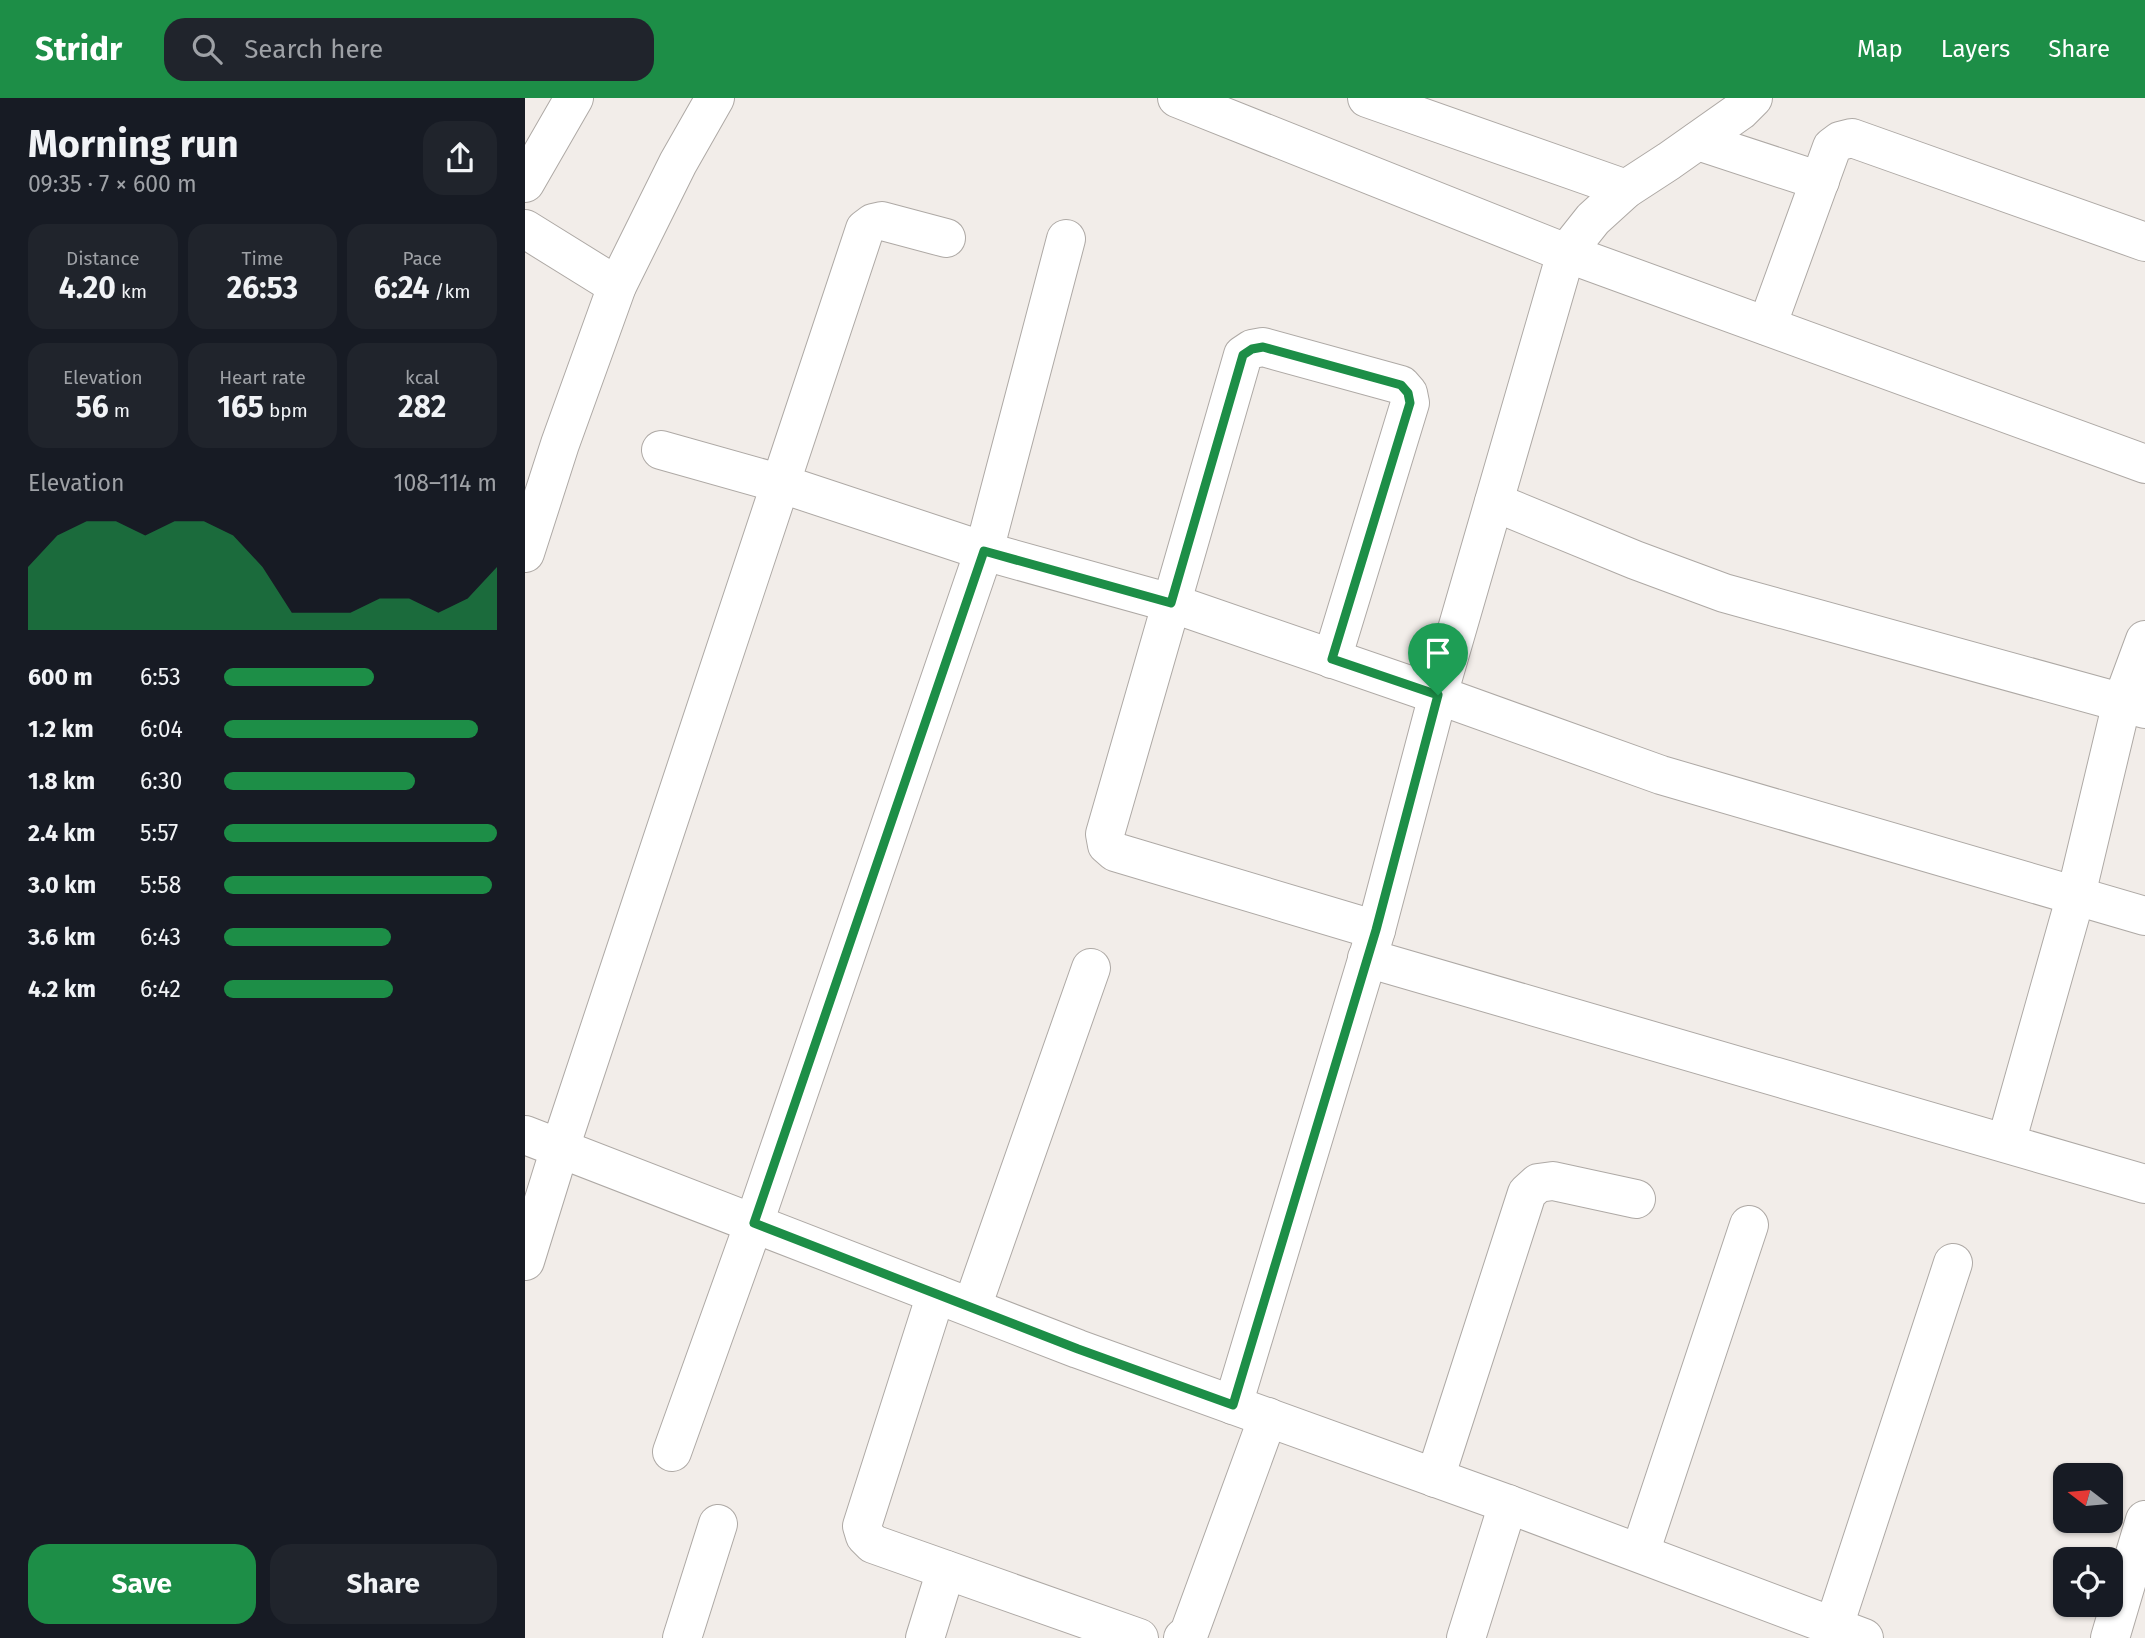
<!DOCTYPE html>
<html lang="en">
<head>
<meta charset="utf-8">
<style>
  :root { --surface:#171b24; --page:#20242c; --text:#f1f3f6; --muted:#9ea1a6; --accent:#1d8e47 }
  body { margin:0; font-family:"Fira Sans",sans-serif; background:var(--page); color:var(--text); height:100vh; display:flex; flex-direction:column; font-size:26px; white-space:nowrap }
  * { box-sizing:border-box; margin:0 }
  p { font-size:23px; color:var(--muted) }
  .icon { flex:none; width:38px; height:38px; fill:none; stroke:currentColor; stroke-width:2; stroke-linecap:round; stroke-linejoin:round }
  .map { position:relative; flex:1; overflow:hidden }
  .sheet { display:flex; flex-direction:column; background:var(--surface); width:525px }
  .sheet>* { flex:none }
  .needle { width:46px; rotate:286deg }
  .tools { position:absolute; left:1528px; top:1365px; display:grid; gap:14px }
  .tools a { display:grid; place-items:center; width:70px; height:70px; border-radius:14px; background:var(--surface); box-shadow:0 2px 5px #0004; font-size:35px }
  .pin { position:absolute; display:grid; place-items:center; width:60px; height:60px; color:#fff; margin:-72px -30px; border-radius:50% 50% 50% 0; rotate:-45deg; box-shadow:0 0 7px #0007 }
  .pin .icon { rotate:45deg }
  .round { display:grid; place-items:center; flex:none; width:74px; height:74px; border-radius:21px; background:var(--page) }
  .headline { display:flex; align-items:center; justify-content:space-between; height:119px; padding:0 28px }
  h1 { font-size:38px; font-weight:700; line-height:52px }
  .stats { display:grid; grid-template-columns:repeat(3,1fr); gap:10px; height:119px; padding:7px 28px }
  .stats div { display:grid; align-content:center; border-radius:18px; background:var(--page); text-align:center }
  .stats b { font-size:30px; font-weight:700 }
  .stats small { font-size:19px; font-weight:400 }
  .stats p { font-size:19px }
  .chart { height:196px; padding:14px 28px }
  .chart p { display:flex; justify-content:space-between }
  .chart svg { width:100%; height:126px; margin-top:7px; fill:var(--accent); opacity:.7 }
  .action { display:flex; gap:14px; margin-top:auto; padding:14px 28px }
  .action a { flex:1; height:80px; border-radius:21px; background:var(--accent); color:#fff; font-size:28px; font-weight:700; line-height:80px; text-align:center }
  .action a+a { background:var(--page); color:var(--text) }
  ul { padding:0 28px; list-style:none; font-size:23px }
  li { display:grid; grid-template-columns:112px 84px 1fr; align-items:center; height:52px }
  li i { height:18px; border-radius:9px; background:var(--accent) }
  header { display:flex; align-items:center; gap:42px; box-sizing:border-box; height:98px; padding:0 35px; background:var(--accent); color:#fff }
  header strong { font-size:33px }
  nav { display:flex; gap:38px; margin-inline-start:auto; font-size:24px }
  .search { width:490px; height:63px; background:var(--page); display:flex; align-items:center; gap:18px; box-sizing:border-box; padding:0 24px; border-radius:21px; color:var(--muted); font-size:26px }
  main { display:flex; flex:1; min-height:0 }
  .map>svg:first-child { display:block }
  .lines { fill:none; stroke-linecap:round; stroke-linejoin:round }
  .street-casing { stroke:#aea9a5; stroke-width:40 }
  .street { stroke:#fff; stroke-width:38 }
  .route-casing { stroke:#fff; stroke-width:14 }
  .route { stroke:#1d8e47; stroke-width:9 }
</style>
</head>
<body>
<header>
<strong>Stridr</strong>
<div class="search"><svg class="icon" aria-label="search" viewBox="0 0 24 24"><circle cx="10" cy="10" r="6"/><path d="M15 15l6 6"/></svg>Search here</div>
<nav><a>Map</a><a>Layers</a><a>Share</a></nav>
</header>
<main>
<section class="sheet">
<div class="headline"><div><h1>Morning run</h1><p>09:35 · 7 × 600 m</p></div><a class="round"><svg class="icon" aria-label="share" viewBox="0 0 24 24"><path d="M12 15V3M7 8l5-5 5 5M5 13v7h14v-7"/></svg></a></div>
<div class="stats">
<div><p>Distance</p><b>4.20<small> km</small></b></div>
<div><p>Time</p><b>26:53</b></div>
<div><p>Pace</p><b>6:24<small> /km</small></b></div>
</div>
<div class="stats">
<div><p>Elevation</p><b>56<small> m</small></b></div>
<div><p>Heart rate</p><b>165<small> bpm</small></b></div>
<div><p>kcal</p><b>282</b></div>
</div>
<div class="chart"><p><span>Elevation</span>108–114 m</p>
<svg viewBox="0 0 160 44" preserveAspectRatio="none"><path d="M0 44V22L10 11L20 6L30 6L40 11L50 6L60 6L70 11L80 22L90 38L100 38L110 38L120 33L130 33L140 38L150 33L160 22V44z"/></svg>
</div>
<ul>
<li><b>600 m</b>6:53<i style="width:55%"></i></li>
<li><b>1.2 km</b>6:04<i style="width:93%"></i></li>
<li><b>1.8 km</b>6:30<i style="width:70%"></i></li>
<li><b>2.4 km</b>5:57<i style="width:100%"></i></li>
<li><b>3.0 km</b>5:58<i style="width:98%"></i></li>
<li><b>3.6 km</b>6:43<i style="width:61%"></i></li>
<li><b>4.2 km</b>6:42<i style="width:62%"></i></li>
</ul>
<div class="action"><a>Save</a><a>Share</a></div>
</section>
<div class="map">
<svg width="1620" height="1540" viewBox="0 0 1620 1540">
  <rect width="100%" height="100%" fill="#f2ede9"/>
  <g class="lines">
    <defs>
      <g id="street">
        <path d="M652,0L1041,155L1620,366"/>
        <path d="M842,0L1101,91"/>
        <path d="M1173,43L1295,83"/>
        <path d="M0,85L49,0"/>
        <path d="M0,131L92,188"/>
        <path d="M1242,228L1307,49L1315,43L1327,40L1620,144"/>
        <path d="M136,352L257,386L459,453L646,505L913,597L1136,677L1620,818"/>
        <path d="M969,404L1110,462L1199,495L1620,611"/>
        <path d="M0,455L35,346L92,188L153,65L190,0"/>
        <path d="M807,561L885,305L883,295L876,287L738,249L727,251L718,257L580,736L582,747L590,754L851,832"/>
        <path d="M842,860L1620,1086"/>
        <path d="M0,1037L553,1251L983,1406L1339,1540"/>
        <path d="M1481,1045L1551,797L1597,604L1620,542"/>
        <path d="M0,1163L35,1050L340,131L348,125L357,123L421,140"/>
        <path d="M411,1196L337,1428L340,1438L348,1446L614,1540"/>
        <path d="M447,1209L566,870"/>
        <path d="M708,1307L851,832L913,597L1041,155L1068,121L1101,91L1144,63L1215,13L1228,0"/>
        <path d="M147,1354L229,1125L459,453L541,141"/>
        <path d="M910,1380L1002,1095L1013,1085L1028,1083L1111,1101"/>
        <path d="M1115,1455L1224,1127"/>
        <path d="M1309,1528L1428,1165"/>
        <path d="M157,1540L193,1426"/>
        <path d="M400,1540L421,1472"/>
        <path d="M658,1540L664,1535L743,1319"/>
        <path d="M941,1540L983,1406"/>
        <path d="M1585,1540L1620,1422"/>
      </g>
    </defs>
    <use href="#street" class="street-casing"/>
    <use href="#street" class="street"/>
  </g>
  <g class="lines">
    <defs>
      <path id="route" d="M738,249L876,287L883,295L885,305L807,561L913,597L851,832L708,1307L553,1251L229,1125L459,453L646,505L718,257L727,251Z"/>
    </defs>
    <use href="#route" class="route-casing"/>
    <use href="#route" class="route"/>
  </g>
</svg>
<div class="tools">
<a><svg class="needle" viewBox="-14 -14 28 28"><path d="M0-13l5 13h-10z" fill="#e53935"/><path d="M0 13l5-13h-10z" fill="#9ea1a6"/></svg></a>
<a><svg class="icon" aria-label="locate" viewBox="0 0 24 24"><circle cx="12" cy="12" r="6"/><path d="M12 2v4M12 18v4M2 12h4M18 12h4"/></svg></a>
</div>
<div class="pin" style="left:913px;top:597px;background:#1e9e55"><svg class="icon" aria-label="arrive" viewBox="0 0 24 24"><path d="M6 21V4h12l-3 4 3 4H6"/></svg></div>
</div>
</main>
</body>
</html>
